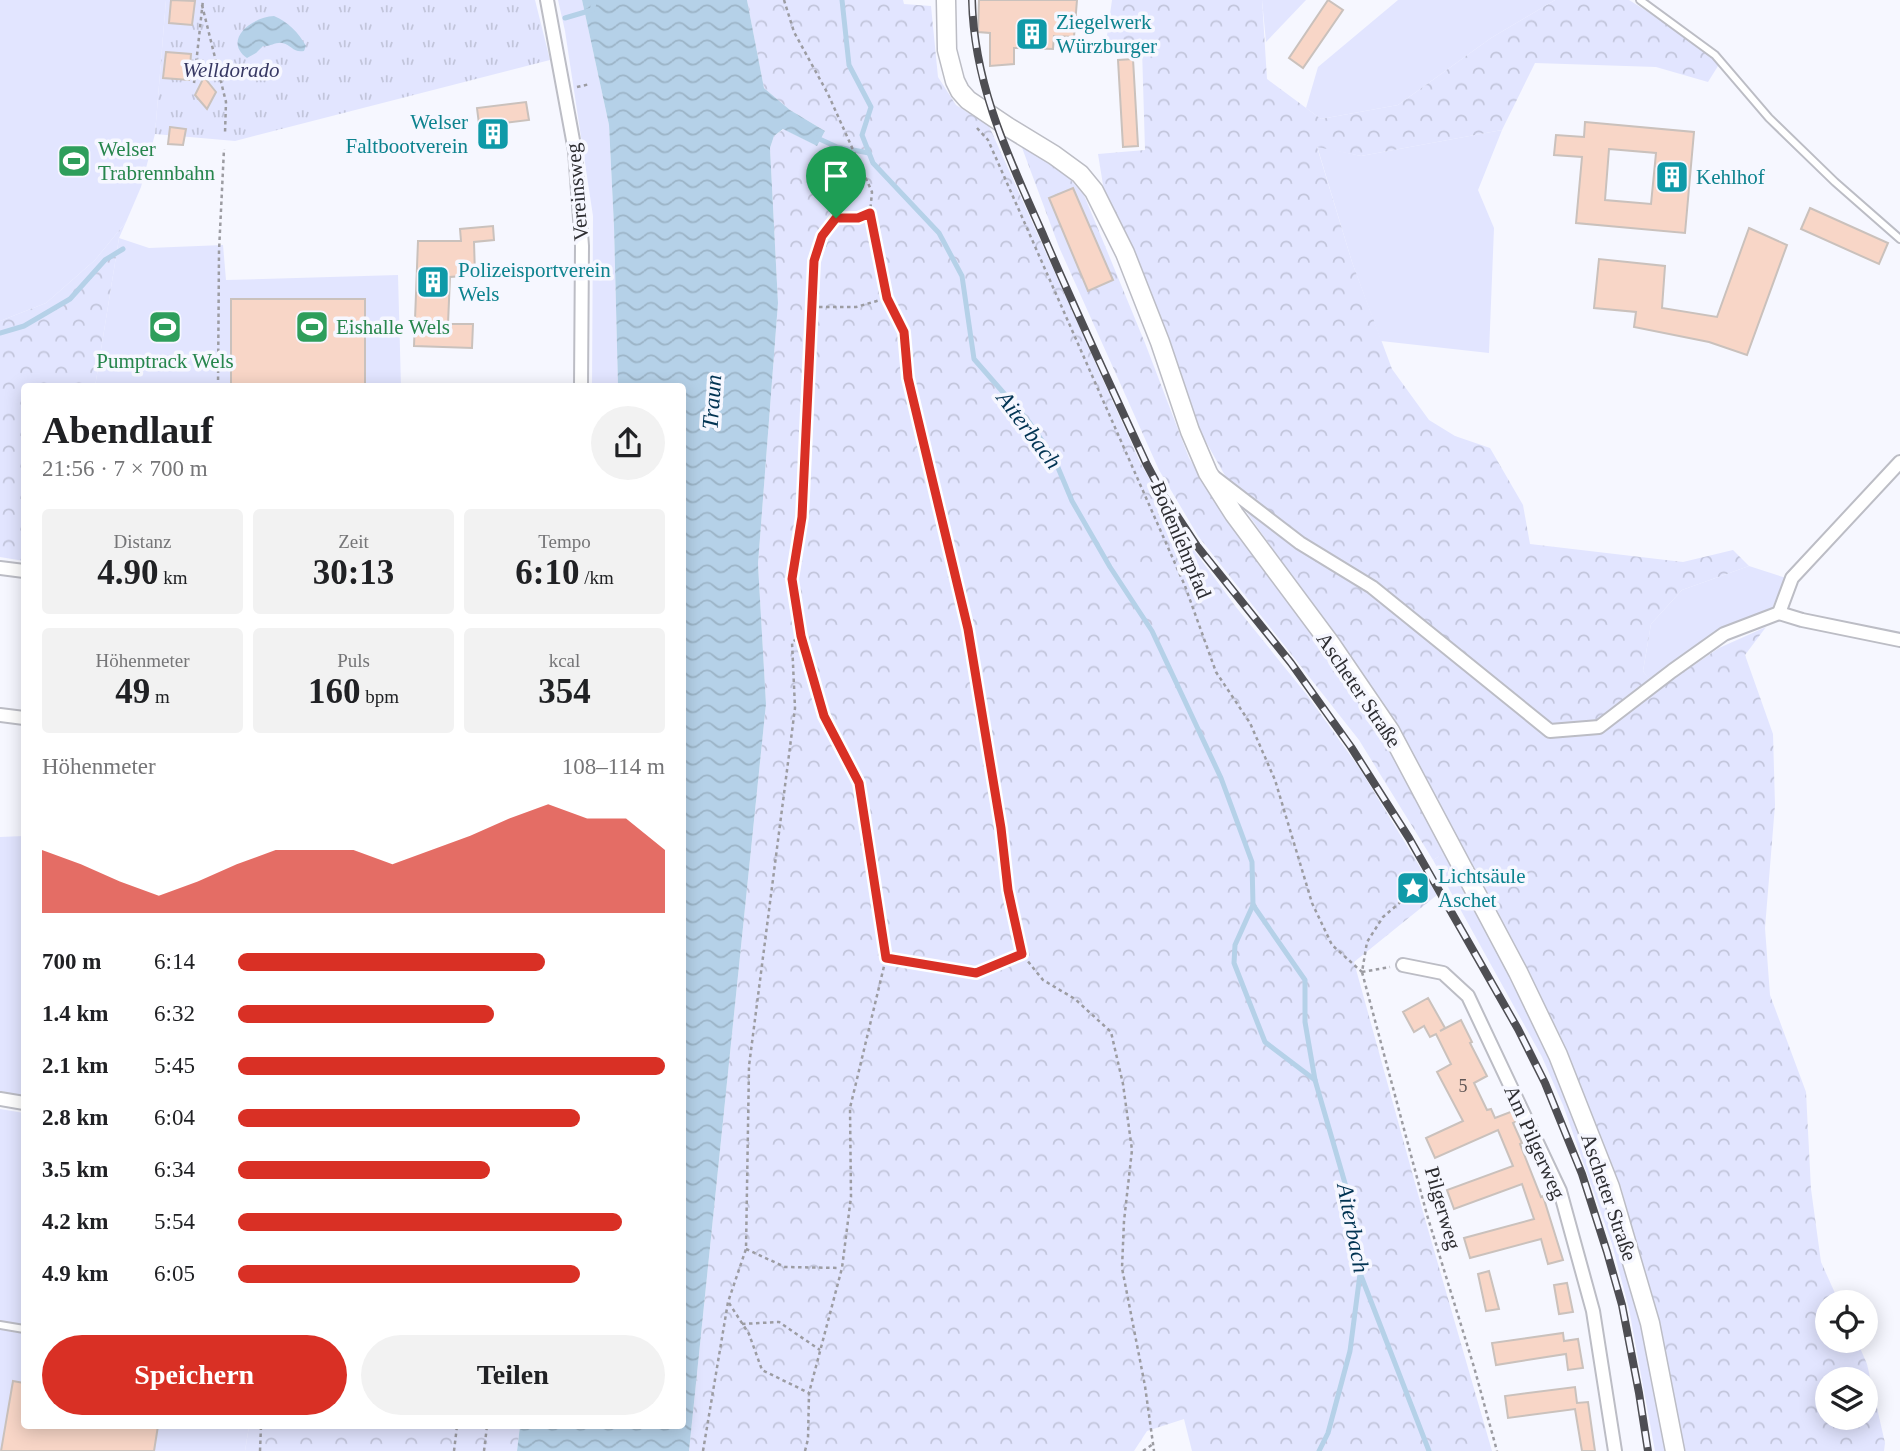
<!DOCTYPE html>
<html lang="de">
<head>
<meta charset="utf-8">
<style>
  :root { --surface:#fff; --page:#f2f2f2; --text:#202124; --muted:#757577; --accent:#d93025 }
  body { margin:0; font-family:Georgia,serif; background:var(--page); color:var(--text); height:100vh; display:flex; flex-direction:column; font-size:26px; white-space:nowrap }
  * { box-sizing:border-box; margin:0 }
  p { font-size:23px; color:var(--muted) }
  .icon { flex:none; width:38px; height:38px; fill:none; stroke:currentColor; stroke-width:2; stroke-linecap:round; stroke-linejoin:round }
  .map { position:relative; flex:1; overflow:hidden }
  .drawer { position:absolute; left:21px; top:383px; width:665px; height:1046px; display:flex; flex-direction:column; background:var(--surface); border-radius:7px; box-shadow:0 4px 18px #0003 }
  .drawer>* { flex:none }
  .controls { position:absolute; left:1815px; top:1290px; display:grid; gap:14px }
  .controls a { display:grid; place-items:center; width:63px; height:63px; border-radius:50%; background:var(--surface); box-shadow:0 4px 18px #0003; font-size:35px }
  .pin { position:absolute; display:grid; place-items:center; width:60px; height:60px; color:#fff; margin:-72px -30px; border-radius:50% 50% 50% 0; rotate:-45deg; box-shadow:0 0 7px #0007 }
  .pin .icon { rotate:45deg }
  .round { display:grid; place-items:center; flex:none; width:74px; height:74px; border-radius:37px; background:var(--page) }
  .head { display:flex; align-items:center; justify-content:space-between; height:119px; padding:0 21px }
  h1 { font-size:38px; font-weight:700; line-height:52px }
  .stats { display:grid; grid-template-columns:repeat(3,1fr); gap:10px; height:119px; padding:7px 21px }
  .stats div { display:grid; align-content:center; border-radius:7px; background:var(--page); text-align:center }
  .stats b { font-size:35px; font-weight:700 }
  .stats small { font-size:19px; font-weight:400 }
  .stats p { font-size:19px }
  .chart { height:196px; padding:14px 21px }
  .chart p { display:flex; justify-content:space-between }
  .chart svg { width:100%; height:126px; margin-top:7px; fill:var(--accent); opacity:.7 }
  .cta { display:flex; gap:14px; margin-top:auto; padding:14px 21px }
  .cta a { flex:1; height:80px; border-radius:42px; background:var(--accent); color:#fff; font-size:28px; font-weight:700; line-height:80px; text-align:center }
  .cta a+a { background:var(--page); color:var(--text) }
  ul { padding:0 21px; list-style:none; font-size:23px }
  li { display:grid; grid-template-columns:112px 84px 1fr; align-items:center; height:52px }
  li i { height:18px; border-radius:9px; background:var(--accent) }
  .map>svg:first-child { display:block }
  .grass { fill:#e2e5ff }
  .forest { fill:url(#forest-crowns); fill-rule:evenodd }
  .park { fill:url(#park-tufts) }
  .water { fill:url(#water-waves) }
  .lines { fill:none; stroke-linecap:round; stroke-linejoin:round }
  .stream { stroke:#b5d1e8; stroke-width:5 }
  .building { fill:#f8d6c7; stroke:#cac1bc; stroke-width:2; fill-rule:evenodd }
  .service-casing { stroke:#bcbdc5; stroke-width:10 }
  .minor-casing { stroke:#bcbdc5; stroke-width:16 }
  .secondary-casing { stroke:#bcbdc5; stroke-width:21 }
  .path { stroke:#9c9ca2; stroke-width:2.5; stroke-dasharray:3.5 3.5; stroke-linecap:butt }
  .service { stroke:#fff; stroke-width:6 }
  .minor { stroke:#fff; stroke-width:12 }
  .secondary { stroke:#fff; stroke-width:18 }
  .rail-casing { stroke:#4e4e53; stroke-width:8 }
  .rail { stroke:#f6f7ff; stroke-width:5; stroke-dasharray:16; stroke-linecap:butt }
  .route-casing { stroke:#fff; stroke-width:14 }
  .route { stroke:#d93025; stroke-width:9 }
  .labels { text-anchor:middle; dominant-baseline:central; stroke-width:7; stroke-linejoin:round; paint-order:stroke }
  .number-label { font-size:18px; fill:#605756 }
  .culture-label { font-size:21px; fill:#0d838f; stroke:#f6f7ff; text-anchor:start }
  .park-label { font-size:21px; font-style:italic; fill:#373863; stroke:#f6f7ff }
  .leisure-label { font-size:21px; fill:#27864d; stroke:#f6f7ff; text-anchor:start }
  .street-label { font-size:21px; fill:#2d2d31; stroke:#f6f7ff }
  .water-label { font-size:23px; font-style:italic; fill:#013352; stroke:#f6f7ff }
</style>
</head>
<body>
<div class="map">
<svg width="1900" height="1451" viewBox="0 0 1900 1451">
  <defs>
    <pattern id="forest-crowns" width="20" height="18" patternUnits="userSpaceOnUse" patternTransform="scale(1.75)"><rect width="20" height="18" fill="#e2e5ff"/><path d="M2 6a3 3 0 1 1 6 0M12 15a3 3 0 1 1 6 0" fill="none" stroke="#c2c5db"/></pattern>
    <pattern id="park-tufts" width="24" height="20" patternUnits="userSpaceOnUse" patternTransform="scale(1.75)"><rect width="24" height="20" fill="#e2e5ff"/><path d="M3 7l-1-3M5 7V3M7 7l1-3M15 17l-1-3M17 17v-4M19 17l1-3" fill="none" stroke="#c2c5db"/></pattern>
    <pattern id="water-waves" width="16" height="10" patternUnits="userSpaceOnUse" patternTransform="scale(1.75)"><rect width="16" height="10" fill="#b5d1e8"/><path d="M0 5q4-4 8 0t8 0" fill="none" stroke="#9cb4c7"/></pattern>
  </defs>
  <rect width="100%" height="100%" fill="#f6f7ff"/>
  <g class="grass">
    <path d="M0,0H166L155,134L141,187L126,222L95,260L46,303L0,321Z"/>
    <path d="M558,0H582L609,125L614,227L618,387H592L593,216L565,31Z"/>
    <path d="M1262,0H1306L1266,42Z"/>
    <path d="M1398,0H1555L1491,38L1398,105L1321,119L1306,108L1318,67Z"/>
    <path d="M1502,130L1478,190L1494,228L1489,353L1381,341L1352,262L1317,146L1361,156Z"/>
    <path d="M119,238L149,248L223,245L226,280L398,275L401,387H95Z"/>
    <path d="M1749,566L1786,578L1772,608L1719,637L1652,684L1643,671L1651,624L1682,590Z"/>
    <path d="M24,836V1096L0,1091V837Z"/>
    <path d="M1445,853L1523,1000L1557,1071L1600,1188L1622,1253L1638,1311L1665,1451H1655L1629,1309L1612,1244L1563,1105L1542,1057L1433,860Z"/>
    <path d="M0,1109L24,1113V1426H249L245,1451H0Z"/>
  </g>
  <g class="forest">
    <path d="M747,0H903L904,4L931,6L938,77L956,105L989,126L1139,460L1173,522L1236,607L1307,695L1360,769L1437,895L1354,962L1423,1212L1492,1451H1192L1184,1419L1147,1431L1134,1451H689L766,704L758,564L778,303L770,148L774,136L784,129L817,146L825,131L790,110L764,88Z"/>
    <path d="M1112,0H1262L1267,79L1321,119L1398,105L1491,38L1555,0H1629L1723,58L1708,82L1656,67L1535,63L1502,130L1361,156L1317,147L1352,262L1392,369L1429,420L1455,436L1490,448L1523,505L1530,544L1683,562L1733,550L1749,566L1682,590L1651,624L1643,671L1657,690L1719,648L1766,627L1745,655L1773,734L1775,805L1765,928L1770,995L1806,1092L1811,1189L1821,1262L1839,1302H1827V1340L1857,1341L1867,1364L1885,1443L1884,1451H1683L1658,1322L1621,1187L1557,1029L1402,733L1241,504L1201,433L1139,274L1104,191L1098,154L1145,150L1142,49L1105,50ZM1827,1379H1866V1418H1827Z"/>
    <path d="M1021,145L1060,168L1084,195L1145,343L1189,458L1234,527L1284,593L1369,713L1396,759L1445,853L1433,860L1359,740L1198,536L1159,470L1059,247Z"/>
    <path d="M126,222L119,238L95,387H24V561L0,557V321L46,303L95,260Z"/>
    <path d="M249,1426H520L517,1451H245Z"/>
  </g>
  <path class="park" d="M166,0H535L550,60L235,141L155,134Z"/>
  <g class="water">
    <path d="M582,0H747L764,88L790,110L825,131L817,146L783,129L774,136L770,148L778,303L758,564L766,704L689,1451H517L520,1426H682V387H618L614,227L609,125Z"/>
    <path d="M274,16C287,21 299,33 306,46L304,51C293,53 292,45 282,43C275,42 270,47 263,46L256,53L247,58C222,40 252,17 274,16Z"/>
  </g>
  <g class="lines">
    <g class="stream">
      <path d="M842,0L849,65L871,107L862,135L873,163L939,233L962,276L974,359L1029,422L1054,458L1072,501L1110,567L1152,631L1221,778L1252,862L1253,905L1305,980V1022L1315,1080L1351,1204L1360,1273L1429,1451"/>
      <path d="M565,18L592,10L595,0"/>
      <path d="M815,137L837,147L869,153"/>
      <path d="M0,333L24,326L70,299L105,260L123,249"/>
      <path d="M1253,905L1235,945L1234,963L1265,1042L1315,1080"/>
      <path d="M1319,1451L1328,1433L1350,1351L1360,1274"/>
    </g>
  </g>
  <g class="building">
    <path d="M171,0L195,1L192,25L169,23Z"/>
    <path d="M979,0H1077L1074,37L1054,36L1053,49L1014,48V64L990,66V33L978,32Z"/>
    <path d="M1328,0L1343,10L1303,68L1289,58Z"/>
    <path d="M166,52L191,54L189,80L163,78Z"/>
    <path d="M1133,59L1138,146L1123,147L1118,60Z"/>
    <path d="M204,77L216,92L207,109L195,95Z"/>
    <path d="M526,102L529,120L504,123L506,145L482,148L477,108Z"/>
    <path d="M1585,122L1694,132L1685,233L1576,223L1582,157L1554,155L1556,135L1584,137ZM1609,149L1656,153L1651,204L1605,200Z"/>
    <path d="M170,127L186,129L183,145L168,144Z"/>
    <path d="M1073,188L1113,280L1088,291L1049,198Z"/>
    <path d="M1810,208L1888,243L1879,264L1801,229Z"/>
    <path d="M493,226L494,240L474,242L475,275L450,277L448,324H473L472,348L414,346L418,241H461L460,229Z"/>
    <path d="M1749,228L1787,245L1747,355L1709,342L1634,327L1636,312L1594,308L1599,259L1665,266L1662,308L1717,317Z"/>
    <rect x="231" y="299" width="134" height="88"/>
    <path d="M1428,998L1445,1028L1440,1031L1461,1020L1472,1042L1470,1043L1487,1076L1474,1083L1487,1110L1491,1109L1495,1118L1513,1111L1517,1121L1513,1123L1522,1143L1520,1144L1541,1197L1543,1196L1563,1260L1548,1264L1541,1239L1470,1258L1464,1238L1534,1219L1522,1184L1454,1209L1447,1190L1513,1166L1498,1130L1435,1158L1426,1138L1463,1121L1437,1072L1451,1064L1436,1034L1430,1037L1424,1026L1414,1032L1403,1012Z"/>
    <path d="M1489,1271L1499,1309L1486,1311L1478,1274Z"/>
    <path d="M1567,1283L1573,1312L1559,1314L1554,1285Z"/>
    <path d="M1563,1333L1564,1341L1578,1339L1583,1368L1568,1370L1566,1354L1496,1365L1492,1343Z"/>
    <path d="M13,1381L24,1383V1426H158L154,1451H1Z"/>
    <path d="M1575,1387L1577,1403L1588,1402L1595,1451H1582L1575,1409L1508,1418L1505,1396Z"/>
  </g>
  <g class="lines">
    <defs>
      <g id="service">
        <path d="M1640,0L1715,55L1769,118L1835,182L1900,239"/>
        <path d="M0,1325L24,1329"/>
      </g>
      <g id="minor">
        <path d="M547,0L575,151L582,246L581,387"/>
        <path d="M1214,477L1300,543L1372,587L1550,731L1599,727L1672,671L1724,634L1779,613"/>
        <path d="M0,568L24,571"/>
        <path d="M1779,613L1792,578L1900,462"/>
        <path d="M1779,613L1802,620L1900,640"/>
        <path d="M0,715L24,718"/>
        <path d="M1403,965L1443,973L1468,996L1560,1191L1593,1311L1615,1451"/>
        <path d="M0,1099L24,1103"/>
      </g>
      <path id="secondary" d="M946,0L947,50L955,81L960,91L968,100L1008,127L1054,155L1080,174L1094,191L1125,253L1160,342L1190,431L1208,473L1234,514L1330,643L1390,731L1518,972L1558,1055L1610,1187L1650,1323L1675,1451"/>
    </defs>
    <use href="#service" class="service-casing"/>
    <use href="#minor" class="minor-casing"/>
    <use href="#secondary" class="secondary-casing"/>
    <g class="path">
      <path d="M784,0L794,32L828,94L872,192L870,213L887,298L904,332L908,378L968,629L1001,828L1008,890L1022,954L1043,980L1075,999L1111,1032L1123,1084L1132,1150L1124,1221L1122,1268L1145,1386L1154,1451"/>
      <path d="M202,5L226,102L225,133"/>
      <path d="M194,83L203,0"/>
      <path d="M577,87L590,84"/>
      <path d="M977,128L988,140L1185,586L1216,672L1250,723L1275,780L1312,903L1332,945L1362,972"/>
      <path d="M812,307H856L887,298"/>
      <path d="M218,387L219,251L224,149"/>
      <path d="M801,638L824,716L859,783L886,958L850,1108L851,1197L842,1268L809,1393L808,1439L805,1451"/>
      <path d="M1417,888L1383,917L1367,942L1362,972L1427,1215L1474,1367L1497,1451"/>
      <path d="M887,958L976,973L1022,954"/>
      <path d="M1362,972L1390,967"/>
      <path d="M746,1249L785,1267L840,1268"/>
      <path d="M729,1303L749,1334L762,1370L809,1393"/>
      <path d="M742,1324L779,1322L820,1350"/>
      <path d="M260,1451L261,1426"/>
      <path d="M454,1451L457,1426"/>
      <path d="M484,1451L487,1426"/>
      <path d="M703,1451L728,1302L746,1249L749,1066L795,708L792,642L801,636L792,579L802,517L814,261L822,236L836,218H858L870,213"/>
      <path d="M1143,1451L1153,1444"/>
    </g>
    <use href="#service" class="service"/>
    <use href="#minor" class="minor"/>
    <use href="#secondary" class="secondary"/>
    <defs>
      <path id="rail" d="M972,0C974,87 1010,160 1044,237C1077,314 1112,389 1147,465L1162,493L1197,546L1291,663L1351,747L1409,838L1518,1029L1545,1083L1582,1174L1607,1252L1622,1305L1639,1393L1648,1451"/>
    </defs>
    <use href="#rail" class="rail-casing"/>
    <use href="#rail" class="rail"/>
  </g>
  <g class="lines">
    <defs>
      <path id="route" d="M870,213L887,298L904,332L908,378L968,629L1001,828L1008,890L1022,954L976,973L886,958L859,783L824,716L801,636L792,579L802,517L814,261L822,236L836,218H858Z"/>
    </defs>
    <use href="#route" class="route-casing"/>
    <use href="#route" class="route"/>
  </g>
  <defs>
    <symbol id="building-square" viewBox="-11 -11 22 22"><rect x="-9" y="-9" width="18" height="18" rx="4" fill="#0f9aa8" stroke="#f6f7ff"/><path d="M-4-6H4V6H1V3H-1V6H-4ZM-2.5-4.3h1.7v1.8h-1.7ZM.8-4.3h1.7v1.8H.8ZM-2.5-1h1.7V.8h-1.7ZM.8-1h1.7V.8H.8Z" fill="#fff"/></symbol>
    <symbol id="stadium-square" viewBox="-11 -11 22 22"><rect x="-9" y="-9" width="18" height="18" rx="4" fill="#2e9e5b" stroke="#f6f7ff"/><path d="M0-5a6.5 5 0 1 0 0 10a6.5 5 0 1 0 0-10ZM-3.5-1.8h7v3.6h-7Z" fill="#fff"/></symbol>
    <symbol id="sight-square" viewBox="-11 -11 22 22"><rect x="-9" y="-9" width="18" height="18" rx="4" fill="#0f9aa8" stroke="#f6f7ff"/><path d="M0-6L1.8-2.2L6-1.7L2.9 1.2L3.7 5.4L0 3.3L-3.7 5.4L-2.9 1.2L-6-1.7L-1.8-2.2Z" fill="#fff"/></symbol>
  </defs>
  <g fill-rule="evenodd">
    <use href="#building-square" x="1013" y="15" width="38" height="38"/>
    <use href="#building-square" x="474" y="115" width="38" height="38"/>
    <use href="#stadium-square" x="55" y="142" width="38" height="38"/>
    <use href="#building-square" x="1653" y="158" width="38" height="38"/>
    <use href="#building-square" x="414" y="263" width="38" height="38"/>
    <use href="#stadium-square" x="146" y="308" width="38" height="38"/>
    <use href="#stadium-square" x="293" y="308" width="38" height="38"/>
    <use href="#sight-square" x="1394" y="869" width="38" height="38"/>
  </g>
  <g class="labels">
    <g class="number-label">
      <text x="1463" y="1086">5</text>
    </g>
    <g class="culture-label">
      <text x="1056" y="22">Ziegelwerk<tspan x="1056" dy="24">Würzburger</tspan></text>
      <text x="468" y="122" text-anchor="end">Welser<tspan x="468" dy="24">Faltbootverein</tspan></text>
      <text x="1696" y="177">Kehlhof</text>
      <text x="458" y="270">Polizeisportverein<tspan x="458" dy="24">Wels</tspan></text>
      <text x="1438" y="876">Lichtsäule<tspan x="1438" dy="24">Aschet</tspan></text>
    </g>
    <g class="park-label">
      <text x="231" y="70">Welldorado</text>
    </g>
    <g class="leisure-label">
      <text x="98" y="149">Welser<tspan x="98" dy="24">Trabrennbahn</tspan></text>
      <text x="336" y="327">Eishalle Wels</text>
      <text x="165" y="361" text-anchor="middle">Pumptrack Wels</text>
    </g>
    <g class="street-label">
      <text transform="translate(577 192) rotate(-95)">Vereinsweg</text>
      <text transform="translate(1181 540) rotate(67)">Bodenlehrpfad</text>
      <text transform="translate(1359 690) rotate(56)">Ascheter Straße</text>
      <text transform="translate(1535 1142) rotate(66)">Am Pilgerweg</text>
      <text transform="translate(1609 1197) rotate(71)">Ascheter Straße</text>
      <text transform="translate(1443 1208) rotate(74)">Pilgerweg</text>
    </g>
    <g class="water-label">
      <text transform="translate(712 402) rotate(-86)">Traun</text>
      <text transform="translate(1029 430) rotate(53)">Aiterbach</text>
      <text transform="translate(1353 1228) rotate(79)">Aiterbach</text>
    </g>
  </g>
</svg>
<div class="controls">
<a><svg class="icon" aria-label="locate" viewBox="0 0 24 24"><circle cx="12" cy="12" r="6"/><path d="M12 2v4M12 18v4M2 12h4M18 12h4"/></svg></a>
<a><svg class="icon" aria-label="layers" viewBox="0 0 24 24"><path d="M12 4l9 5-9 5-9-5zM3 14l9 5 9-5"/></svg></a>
</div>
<div class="pin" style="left:836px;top:218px;background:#1e9e55"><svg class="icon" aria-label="arrive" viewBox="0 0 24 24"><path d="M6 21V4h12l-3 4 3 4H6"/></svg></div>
<section class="drawer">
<div class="head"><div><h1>Abendlauf</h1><p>21:56 · 7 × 700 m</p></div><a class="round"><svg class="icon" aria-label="share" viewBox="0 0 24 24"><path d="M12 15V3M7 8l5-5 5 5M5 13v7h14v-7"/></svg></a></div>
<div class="stats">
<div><p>Distanz</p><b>4.90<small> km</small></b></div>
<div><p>Zeit</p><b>30:13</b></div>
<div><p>Tempo</p><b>6:10<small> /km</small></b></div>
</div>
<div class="stats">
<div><p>Höhenmeter</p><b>49<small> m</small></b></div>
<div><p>Puls</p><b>160<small> bpm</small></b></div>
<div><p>kcal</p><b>354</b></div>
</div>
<div class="chart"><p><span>Höhenmeter</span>108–114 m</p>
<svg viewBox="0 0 160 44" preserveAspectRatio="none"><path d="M0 44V22L10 27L20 33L30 38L40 33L50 27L60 22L70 22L80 22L90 27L100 22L110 17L120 11L130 6L140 11L150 11L160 22V44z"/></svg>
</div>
<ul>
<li><b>700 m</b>6:14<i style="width:72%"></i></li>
<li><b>1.4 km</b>6:32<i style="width:60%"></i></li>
<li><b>2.1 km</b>5:45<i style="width:100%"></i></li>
<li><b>2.8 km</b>6:04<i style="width:80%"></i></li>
<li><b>3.5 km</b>6:34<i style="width:59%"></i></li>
<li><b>4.2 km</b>5:54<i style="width:90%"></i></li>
<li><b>4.9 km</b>6:05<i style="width:80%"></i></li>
</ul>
<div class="cta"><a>Speichern</a><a>Teilen</a></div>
</section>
</div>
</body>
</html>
